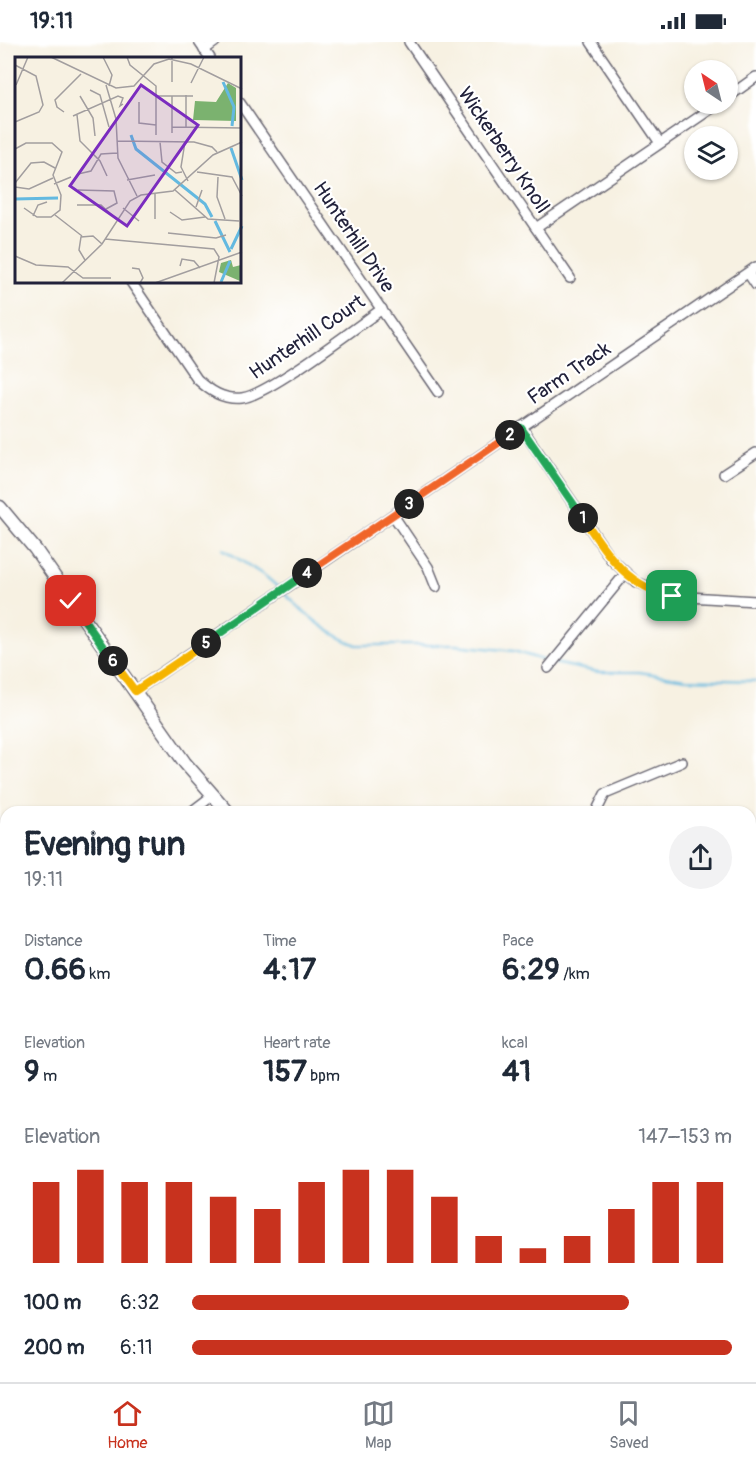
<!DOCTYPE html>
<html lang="en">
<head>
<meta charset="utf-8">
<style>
  :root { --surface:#fff; --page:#f2f2f3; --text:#1f2937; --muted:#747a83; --line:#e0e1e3; --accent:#c8321e }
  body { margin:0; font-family:Pangolin,sans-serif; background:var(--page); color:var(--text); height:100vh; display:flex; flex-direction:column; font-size:22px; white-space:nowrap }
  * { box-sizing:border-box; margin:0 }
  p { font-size:20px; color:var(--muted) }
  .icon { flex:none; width:33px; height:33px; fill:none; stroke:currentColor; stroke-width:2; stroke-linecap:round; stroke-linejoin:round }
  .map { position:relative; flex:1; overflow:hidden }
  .side { position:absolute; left:0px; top:764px; width:756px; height:578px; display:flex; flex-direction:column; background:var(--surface); border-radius:18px 18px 0 0; box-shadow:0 2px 4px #0004 }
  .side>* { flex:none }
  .needle { width:39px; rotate:325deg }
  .controls { position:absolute; left:684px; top:18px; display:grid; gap:12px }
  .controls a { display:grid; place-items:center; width:54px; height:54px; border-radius:50%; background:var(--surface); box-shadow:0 2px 4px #0004; font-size:30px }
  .pin { position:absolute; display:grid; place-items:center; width:51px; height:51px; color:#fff; margin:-26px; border-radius:12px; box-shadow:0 3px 9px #0006 }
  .km { position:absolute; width:30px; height:30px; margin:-15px; border-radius:50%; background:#222; color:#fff; font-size:16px; line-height:30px; text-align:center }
  .round { display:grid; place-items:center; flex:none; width:63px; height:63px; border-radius:32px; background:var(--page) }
  .summary { display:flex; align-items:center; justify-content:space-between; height:102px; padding:0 24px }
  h1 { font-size:33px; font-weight:700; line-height:45px }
  .metrics { display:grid; grid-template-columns:repeat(3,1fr); gap:9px; height:102px; padding:6px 24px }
  .metrics div { display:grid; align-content:center }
  .metrics b { font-size:30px; font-weight:700 }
  .metrics small { font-size:16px; font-weight:400 }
  .metrics p { font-size:16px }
  .chart { height:168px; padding:12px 24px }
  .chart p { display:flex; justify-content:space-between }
  .chart svg { width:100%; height:108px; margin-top:6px; stroke:var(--accent); stroke-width:6 }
  ul { padding:0 24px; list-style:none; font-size:20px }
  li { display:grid; grid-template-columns:96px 72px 1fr; align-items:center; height:45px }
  li i { height:15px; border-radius:8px; background:var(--accent) }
  .status { display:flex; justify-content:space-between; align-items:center; height:42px; padding:0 30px; background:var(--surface); direction:ltr }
  .status svg { height:16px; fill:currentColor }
  .menu { display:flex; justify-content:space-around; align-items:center; height:84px; border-top:2px solid var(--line); background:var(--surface); font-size:16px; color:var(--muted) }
  .menu a { display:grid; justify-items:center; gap:3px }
  .menu .selected { color:var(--accent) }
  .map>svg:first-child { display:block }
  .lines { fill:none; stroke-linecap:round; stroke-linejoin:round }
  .stream { stroke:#63b9e0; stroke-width:2 }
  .minor-casing { stroke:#6d6a75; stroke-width:12 }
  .tertiary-casing { stroke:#6d6a75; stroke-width:15 }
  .minor { stroke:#fff; stroke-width:9 }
  .tertiary { stroke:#fff; stroke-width:12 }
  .split-1-casing { stroke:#fff; stroke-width:12 }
  .split-2-casing { stroke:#fff; stroke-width:12 }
  .split-3-casing { stroke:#fff; stroke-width:12 }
  .split-4-casing { stroke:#fff; stroke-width:12 }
  .split-5-casing { stroke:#fff; stroke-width:12 }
  .split-6-casing { stroke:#fff; stroke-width:12 }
  .split-7-casing { stroke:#fff; stroke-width:12 }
  .split-1 { stroke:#f5b400; stroke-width:8 }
  .split-2 { stroke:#22a559; stroke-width:8 }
  .split-3 { stroke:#f0652b; stroke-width:8 }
  .split-4 { stroke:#f0652b; stroke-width:8 }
  .split-5 { stroke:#22a559; stroke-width:8 }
  .split-6 { stroke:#f5b400; stroke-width:8 }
  .split-7 { stroke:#22a559; stroke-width:8 }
  .labels { text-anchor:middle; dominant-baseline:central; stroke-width:4.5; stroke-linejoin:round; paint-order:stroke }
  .street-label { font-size:20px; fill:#22223b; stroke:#fff }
  .inset-river { fill:none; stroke:#63b9e0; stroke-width:3 }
  .inset-road { fill:none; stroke:#a29e9f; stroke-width:1.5 }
  .view { fill:#7b2cbf; fill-opacity:0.15; stroke:#7b2cbf; stroke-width:3 }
  .inset-edge { fill:none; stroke:#22223b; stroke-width:3 }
</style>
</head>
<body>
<div class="status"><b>19:11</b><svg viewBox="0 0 49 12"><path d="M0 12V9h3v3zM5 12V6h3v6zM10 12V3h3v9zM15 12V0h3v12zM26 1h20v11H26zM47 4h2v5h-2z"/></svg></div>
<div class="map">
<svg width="756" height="1340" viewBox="0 0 756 1340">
  <rect width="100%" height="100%" fill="#fff"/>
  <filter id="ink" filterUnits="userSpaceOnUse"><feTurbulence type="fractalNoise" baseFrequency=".0167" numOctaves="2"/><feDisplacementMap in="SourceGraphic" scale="12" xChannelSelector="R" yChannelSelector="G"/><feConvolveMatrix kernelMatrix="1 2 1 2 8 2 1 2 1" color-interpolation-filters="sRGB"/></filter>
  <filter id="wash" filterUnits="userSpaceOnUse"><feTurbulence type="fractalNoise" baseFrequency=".008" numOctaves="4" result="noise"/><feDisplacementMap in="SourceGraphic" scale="24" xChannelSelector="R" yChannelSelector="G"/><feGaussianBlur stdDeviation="1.35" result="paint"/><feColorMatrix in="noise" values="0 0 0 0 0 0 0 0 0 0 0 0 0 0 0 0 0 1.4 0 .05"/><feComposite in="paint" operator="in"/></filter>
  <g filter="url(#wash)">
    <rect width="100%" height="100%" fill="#f7f1e2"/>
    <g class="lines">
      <g class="stream">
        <path d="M223,507L265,534L279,546"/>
        <path d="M283,550C305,571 328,593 357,603H455L514,609L549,620"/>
        <path d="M554,621L598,630H639L686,637L756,639"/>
      </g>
    </g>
  </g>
  <g filter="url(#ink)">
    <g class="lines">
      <defs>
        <g id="minor">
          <path d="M199,0L210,16"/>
          <path d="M409,0L570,236"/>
          <path d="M591,0L660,101"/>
          <path d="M204,8L215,0"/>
          <path d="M728,55L756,35"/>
          <path d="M240,61L438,350"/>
          <path d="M536,186L718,62"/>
          <path d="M748,231L756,243"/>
          <path d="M131,240L197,337C210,349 223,358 242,356C268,353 355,286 382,267"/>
          <path d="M521,385L611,517L636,540L672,554L756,559"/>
          <path d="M724,432L756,411"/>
          <path d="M393,473L428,525L436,545"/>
          <path d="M548,626L625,532"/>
          <path d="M135,649L756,225"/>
          <path d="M191,770L212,754"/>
          <path d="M596,770L605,752L682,720"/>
          <path d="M0,927L6,929"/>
          <path d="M0,1065L6,1067"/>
          <path d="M0,1187L6,1185"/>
          <path d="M750,1228L756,1229"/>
          <path d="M490,1335L499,1340"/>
          <path d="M348,1340L355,1335"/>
        </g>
        <g id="tertiary">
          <path d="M0,465L35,507L185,721L228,770"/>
          <path d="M750,924L756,920"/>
          <path d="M608,1335L609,1340"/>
        </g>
      </defs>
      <use href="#minor" class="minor-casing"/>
      <use href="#tertiary" class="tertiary-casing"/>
      <use href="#minor" class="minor"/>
      <use href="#tertiary" class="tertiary"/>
    </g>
  </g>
  <g class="lines" filter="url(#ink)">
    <defs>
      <path id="split-1" d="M583,476C607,512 627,545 672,554"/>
      <path id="split-2" d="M510,393L521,386L583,476"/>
      <path id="split-3" d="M409,462L510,393"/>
      <path id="split-4" d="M307,531L409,462"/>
      <path id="split-5" d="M206,601L307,531"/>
      <path id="split-6" d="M113,619L135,649L206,601"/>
      <path id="split-7" d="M71,559L113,619"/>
    </defs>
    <use href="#split-1" class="split-1-casing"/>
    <use href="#split-2" class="split-2-casing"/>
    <use href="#split-3" class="split-3-casing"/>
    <use href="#split-4" class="split-4-casing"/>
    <use href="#split-5" class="split-5-casing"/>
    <use href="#split-6" class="split-6-casing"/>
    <use href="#split-7" class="split-7-casing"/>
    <use href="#split-1" class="split-1"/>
    <use href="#split-2" class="split-2"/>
    <use href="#split-3" class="split-3"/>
    <use href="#split-4" class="split-4"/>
    <use href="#split-5" class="split-5"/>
    <use href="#split-6" class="split-6"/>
    <use href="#split-7" class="split-7"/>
  </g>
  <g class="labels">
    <g class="street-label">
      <text transform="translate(504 108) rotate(56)">Wickerberry Knoll</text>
      <text transform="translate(354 195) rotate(56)">Hunterhill Drive</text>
      <text transform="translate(307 295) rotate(-34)">Hunterhill Court</text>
      <text transform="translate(569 331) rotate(-34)">Farm Track</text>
    </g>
  </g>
  <g transform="translate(15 15)">
    <rect width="226" height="226" fill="#f7f1e2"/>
    <path d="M213,26L221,31V64L178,63L180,44L201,45ZM216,203L218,210L226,208L225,224L204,215L206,206Z" fill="#7bb26f"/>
    <path class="inset-river" d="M208,25L219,50L217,69M116,78L121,92L190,147L197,160M216,91L227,123M0,142L43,141M200,164L215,195M216,192L227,169M206,225L215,204"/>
    <path class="inset-road" d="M36,0L101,31L119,29L139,7L154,2L176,7L227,32M88,0L97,18L94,29M112,0L115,8L141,29V78M0,8L21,19L28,48L24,55L0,65M157,25V0M176,26L189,0M1,28L13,0M91,28L101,62L103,101L122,139M75,33L85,38L94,70M65,39L78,61L80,79M141,39H178M124,45V66L141,68M49,55L42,50L40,43L66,17M62,58L65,84L85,104L92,119M58,59L103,39L108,41L105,49L108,47M157,70L227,71M171,71V38M157,76V39M102,84L179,85L197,90L202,95M145,85L147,105L161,116L167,115M170,85L166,110L173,124M0,92L11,86H37L47,95L38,118L46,138L45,153L36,160H22L9,151M182,115L217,120L227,139M63,117L76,114L86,97L102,96M203,120L202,140L210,162M112,123L140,118M0,126L16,106L29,105L40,111M39,127L56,120M0,130L14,132L38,121M63,133L99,134L102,146L91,152M160,133L193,162L224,164M62,148H86L101,162M181,150L187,133M108,151L124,164M155,155L167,163L190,160M40,158L67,179M18,159L23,148L32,145M140,162V137M153,176L201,181L211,178M90,182L199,192L204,200L199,226M0,199L21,208L53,210L68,221H96M70,203L64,193L66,180L78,179L87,187M165,209L167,202L179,204L185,211M117,211L124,212L128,221L125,226M47,226L87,187L115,144L126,138L158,134L198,98L227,85M140,226L227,195"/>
    <path class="view" d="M126,28L183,68L112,169L55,129Z"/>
    <rect width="226" height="226" class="inset-edge"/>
  </g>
</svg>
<div class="controls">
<a><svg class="needle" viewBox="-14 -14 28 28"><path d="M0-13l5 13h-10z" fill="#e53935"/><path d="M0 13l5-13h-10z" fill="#747a83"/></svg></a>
<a><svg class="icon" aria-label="layers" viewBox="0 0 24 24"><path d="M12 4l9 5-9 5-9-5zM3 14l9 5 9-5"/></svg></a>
</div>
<div class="pin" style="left:672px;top:554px;background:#1e9e55"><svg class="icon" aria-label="arrive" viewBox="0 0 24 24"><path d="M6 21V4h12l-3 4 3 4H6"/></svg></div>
<div class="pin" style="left:71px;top:559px;background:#d93025"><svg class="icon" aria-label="check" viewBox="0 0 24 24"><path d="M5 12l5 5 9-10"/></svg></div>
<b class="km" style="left:583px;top:476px">1</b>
<b class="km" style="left:510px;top:393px">2</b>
<b class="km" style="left:409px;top:462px">3</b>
<b class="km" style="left:307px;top:531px">4</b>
<b class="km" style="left:206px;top:601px">5</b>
<b class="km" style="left:113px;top:619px">6</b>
<section class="side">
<div class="summary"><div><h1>Evening run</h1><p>19:11</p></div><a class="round"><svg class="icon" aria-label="share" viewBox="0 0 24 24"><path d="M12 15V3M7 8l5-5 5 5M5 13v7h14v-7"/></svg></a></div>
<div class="metrics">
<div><p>Distance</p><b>0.66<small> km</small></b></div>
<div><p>Time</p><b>4:17</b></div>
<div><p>Pace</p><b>6:29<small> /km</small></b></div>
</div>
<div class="metrics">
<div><p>Elevation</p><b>9<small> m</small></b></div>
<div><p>Heart rate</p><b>157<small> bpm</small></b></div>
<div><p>kcal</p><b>41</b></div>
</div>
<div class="chart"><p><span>Elevation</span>147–153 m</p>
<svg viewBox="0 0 160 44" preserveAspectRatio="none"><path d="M5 44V11M15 44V6M25 44V11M35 44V11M45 44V17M55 44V22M65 44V11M75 44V6M85 44V6M95 44V17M105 44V33M115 44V38M125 44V33M135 44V22M145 44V11M155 44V11"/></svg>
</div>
<ul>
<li><b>100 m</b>6:32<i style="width:81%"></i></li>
<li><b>200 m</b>6:11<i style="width:100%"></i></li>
</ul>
</section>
</div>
<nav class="menu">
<a class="selected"><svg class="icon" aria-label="home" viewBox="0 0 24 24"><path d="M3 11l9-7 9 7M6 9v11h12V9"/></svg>Home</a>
<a><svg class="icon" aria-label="map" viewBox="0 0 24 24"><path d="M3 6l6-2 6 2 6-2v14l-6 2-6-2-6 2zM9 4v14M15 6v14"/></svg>Map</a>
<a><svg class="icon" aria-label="saved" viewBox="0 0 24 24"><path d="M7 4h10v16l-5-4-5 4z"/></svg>Saved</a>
</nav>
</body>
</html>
